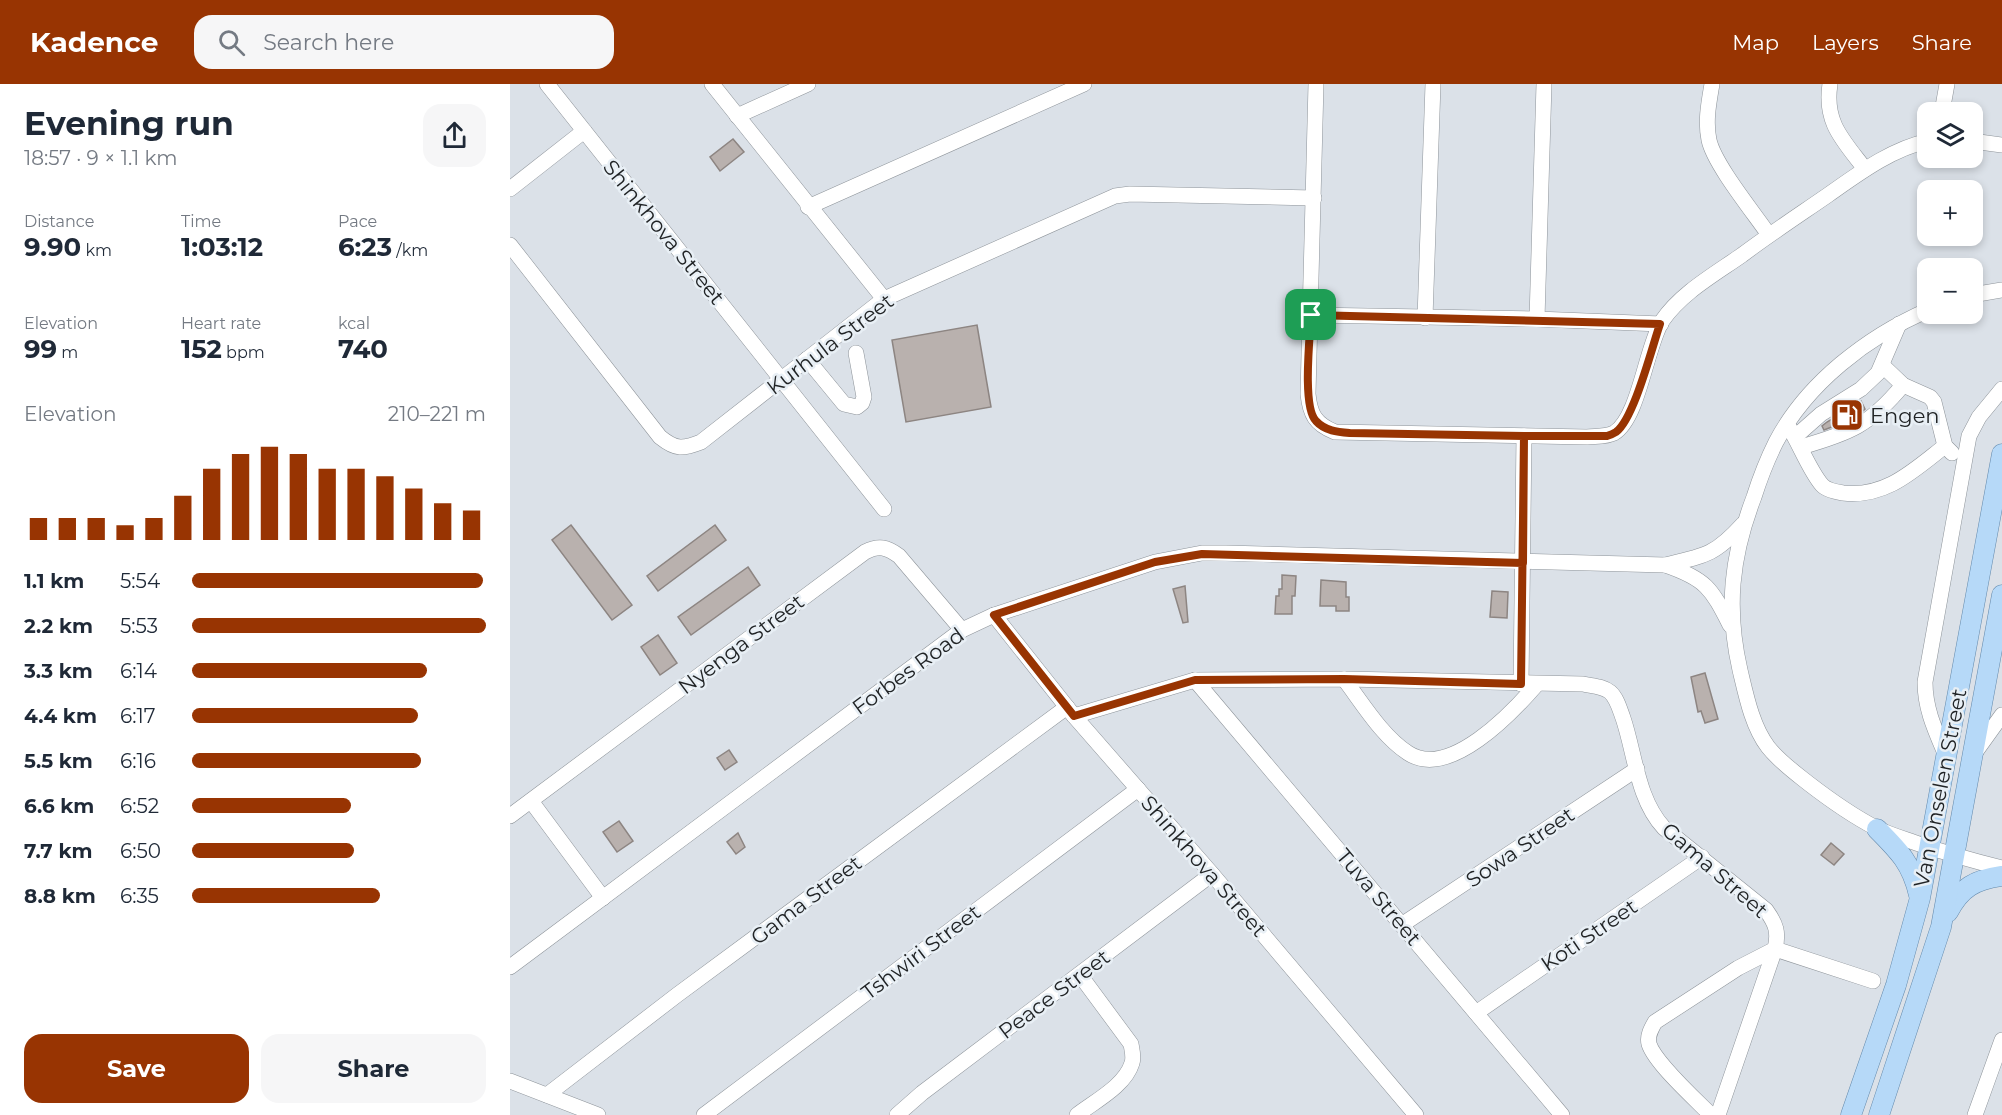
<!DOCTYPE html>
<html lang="en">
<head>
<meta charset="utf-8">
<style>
  :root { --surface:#fff; --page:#f6f6f7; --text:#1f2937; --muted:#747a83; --accent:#983402 }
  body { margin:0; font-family:Montserrat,sans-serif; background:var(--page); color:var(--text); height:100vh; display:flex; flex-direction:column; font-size:22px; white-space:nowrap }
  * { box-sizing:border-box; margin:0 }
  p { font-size:20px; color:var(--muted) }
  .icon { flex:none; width:33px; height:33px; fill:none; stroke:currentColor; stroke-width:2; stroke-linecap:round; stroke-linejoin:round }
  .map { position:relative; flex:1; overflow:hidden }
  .panel { display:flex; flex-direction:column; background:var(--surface); width:510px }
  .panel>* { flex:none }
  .controls { position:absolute; left:1407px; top:18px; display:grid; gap:12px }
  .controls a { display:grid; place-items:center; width:66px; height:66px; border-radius:12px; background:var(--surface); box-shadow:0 3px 9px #0003; font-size:30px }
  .pin { position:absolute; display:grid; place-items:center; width:51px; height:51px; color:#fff; margin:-26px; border-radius:12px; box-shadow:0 3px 9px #0006 }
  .round { display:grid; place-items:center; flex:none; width:63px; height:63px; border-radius:18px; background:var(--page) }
  .overview { display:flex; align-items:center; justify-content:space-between; height:102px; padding:0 24px }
  h1 { font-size:33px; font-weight:700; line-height:45px }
  .metrics { display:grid; grid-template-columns:repeat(3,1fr); gap:9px; height:102px; padding:6px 24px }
  .metrics div { display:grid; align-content:center }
  .metrics b { font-size:26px; font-weight:700 }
  .metrics small { font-size:16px; font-weight:400 }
  .metrics p { font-size:16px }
  .chart { height:168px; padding:12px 24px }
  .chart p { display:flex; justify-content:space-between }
  .chart svg { width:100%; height:108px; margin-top:6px; stroke:var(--accent); stroke-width:6 }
  .button { display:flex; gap:12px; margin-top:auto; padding:12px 24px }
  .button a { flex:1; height:69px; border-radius:18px; background:var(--accent); color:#fff; font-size:24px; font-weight:700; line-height:69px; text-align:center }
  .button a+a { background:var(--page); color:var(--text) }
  ul { padding:0 24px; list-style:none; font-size:20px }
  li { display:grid; grid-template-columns:96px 72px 1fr; align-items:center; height:45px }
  li i { height:15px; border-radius:8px; background:var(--accent) }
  header { display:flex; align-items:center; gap:36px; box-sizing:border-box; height:84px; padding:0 30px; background:var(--accent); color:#fff }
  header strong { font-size:28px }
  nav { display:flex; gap:33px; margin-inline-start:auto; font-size:21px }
  .search { width:420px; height:54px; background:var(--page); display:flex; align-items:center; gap:15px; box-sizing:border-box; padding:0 21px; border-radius:18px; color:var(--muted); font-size:22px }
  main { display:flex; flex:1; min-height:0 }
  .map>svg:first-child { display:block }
  .building { fill:#b9b1ae; stroke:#8d8582; stroke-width:1.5 }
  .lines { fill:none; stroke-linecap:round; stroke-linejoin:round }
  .minor-casing { stroke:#8e949a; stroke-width:16 }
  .major-casing { stroke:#6389ab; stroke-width:21 }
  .minor { stroke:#fff; stroke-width:15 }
  .major { stroke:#b6d9f8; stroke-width:20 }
  .route-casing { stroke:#fff; stroke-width:12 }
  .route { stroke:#983402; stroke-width:8 }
  .labels { text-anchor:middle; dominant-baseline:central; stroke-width:5; stroke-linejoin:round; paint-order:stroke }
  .street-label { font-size:21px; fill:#212426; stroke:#e8eff5 }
  .poi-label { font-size:21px; fill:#212426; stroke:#e8eff5; text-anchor:start }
</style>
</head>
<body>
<header>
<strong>Kadence</strong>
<div class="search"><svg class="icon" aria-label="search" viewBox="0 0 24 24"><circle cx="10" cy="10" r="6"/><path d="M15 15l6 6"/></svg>Search here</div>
<nav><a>Map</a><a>Layers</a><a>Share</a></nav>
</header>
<main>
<section class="panel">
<div class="overview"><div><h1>Evening run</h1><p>18:57 · 9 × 1.1 km</p></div><a class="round"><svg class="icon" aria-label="share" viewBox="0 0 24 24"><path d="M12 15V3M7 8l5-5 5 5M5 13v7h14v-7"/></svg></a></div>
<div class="metrics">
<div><p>Distance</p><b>9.90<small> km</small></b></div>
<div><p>Time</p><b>1:03:12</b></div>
<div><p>Pace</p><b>6:23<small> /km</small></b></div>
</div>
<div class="metrics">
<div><p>Elevation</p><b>99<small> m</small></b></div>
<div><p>Heart rate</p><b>152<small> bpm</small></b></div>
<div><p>kcal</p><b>740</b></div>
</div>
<div class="chart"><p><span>Elevation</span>210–221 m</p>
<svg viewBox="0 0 160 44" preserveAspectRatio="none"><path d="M5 44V35M15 44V35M25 44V35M35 44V38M45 44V35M55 44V26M65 44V15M75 44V9M85 44V6M95 44V9M105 44V15M115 44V15M125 44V18M135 44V23M145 44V29M155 44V32"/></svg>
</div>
<ul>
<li><b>1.1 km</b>5:54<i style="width:99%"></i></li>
<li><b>2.2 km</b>5:53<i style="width:100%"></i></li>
<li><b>3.3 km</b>6:14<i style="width:80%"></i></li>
<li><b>4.4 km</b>6:17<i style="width:77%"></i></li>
<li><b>5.5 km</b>6:16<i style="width:78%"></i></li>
<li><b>6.6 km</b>6:52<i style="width:54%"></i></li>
<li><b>7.7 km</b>6:50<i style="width:55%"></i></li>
<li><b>8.8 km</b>6:35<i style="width:64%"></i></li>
</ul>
<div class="button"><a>Save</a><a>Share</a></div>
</section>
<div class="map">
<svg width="1492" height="1031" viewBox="0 0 1492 1031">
  <rect width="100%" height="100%" fill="#dbe1e8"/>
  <g class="building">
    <path d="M223,55L234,68L210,87L200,73Z"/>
    <path d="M467,241L481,323L396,338L382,256Z"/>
    <path d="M1351,317L1355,325L1353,327L1332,339L1314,346L1312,342L1317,338Z"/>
    <path d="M61,441L122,521L102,536L42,456Z"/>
    <path d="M205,441L216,456L148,507L137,492Z"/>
    <path d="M238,483L250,501L181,551L168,533Z"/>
    <path d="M772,491L786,492L785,512H782V530H765L766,512H769V505H772Z"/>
    <path d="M811,496L836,498V513H839V527H826V522H810Z"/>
    <path d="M675,502L678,538L673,539L663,505Z"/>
    <path d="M982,507L998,508L997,534L980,533Z"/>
    <path d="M148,551L167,579L150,591L131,563Z"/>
    <path d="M1195,589L1208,635L1195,639L1191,627L1188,628L1181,593Z"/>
    <path d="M219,666L227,678L215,686L207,674Z"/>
    <path d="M109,737L123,757L107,768L93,748Z"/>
    <path d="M228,749L235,763L226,770L217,758Z"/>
    <path d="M1321,759L1334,770L1324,781L1311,771Z"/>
  </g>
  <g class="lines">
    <defs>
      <g id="minor">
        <path d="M37,0L374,425"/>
        <path d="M202,0L374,215"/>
        <path d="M806,0L798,310C800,330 805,340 825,348L1077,353C1086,352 1096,353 1104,349C1129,334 1136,263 1152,237C1171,209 1205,190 1232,171C1260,150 1289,131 1318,111C1348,90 1381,65 1418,57"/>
        <path d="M1202,0C1199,18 1195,37 1199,56C1204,80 1244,129 1259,151"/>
        <path d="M1320,0C1314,39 1333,56 1355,85"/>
        <path d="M1432,28L1437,0"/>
        <path d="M227,32L298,0"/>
        <path d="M1462,57L1492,61"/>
        <path d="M0,105L74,47"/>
        <path d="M298,123L574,0"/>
        <path d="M0,161L150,353C166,366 173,365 191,358L374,215L605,112L620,110L804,114"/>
        <path d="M1462,211L1492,206"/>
        <path d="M1418,226C1357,253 1297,299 1266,358C1257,376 1250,394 1244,413C1221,473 1216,524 1230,586C1236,611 1242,642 1258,663C1269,677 1284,688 1298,699C1320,716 1343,732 1366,744C1380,751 1395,755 1409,760C1436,769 1464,777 1492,784"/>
        <path d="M801,231L1027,235L1151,240"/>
        <path d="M915,234L923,0"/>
        <path d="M1027,235L1034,0"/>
        <path d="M297,275L334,320L347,323L352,319L354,313L346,269"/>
        <path d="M1372,281L1393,301L1420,313L1424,318L1435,362L1442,369"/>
        <path d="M1277,340C1289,358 1299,386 1312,401C1316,406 1327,408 1333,409C1376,414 1404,386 1435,362"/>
        <path d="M1285,353L1311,330L1351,305L1368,289L1389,240"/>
        <path d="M1291,363C1340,349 1360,341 1393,301"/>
        <path d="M1155,481C1196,495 1201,504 1220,541"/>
        <path d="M484,531L564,632L702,790L906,1031"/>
        <path d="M834,595C853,620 872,652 898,669C939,696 1002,629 1027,600"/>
        <path d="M685,596L1052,1031"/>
        <path d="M1011,600L1014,352"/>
        <path d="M564,632L685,596L834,595L1073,600C1082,602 1093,602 1100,608C1107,614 1110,626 1113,634C1125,669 1127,715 1154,744L1256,826C1266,840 1269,848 1265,865L1208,1031"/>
        <path d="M1464,670L1492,631"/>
        <path d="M1437,674C1426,648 1415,626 1415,598L1459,352L1469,333L1492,305"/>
        <path d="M21,717L93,814"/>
        <path d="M0,732L355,468C369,461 377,463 389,472L452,546"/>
        <path d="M893,840L1127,685"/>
        <path d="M0,883L452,546L484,531L645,478L692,469H716L1155,481C1195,472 1205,471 1233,440"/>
        <path d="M966,929L1192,773"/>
        <path d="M0,997L88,1031"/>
        <path d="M37,1011L167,911L557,623"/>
        <path d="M194,1031L628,705"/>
        <path d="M387,1031L412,1009L702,790"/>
        <path d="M567,1031C585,1017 615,1002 622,979C624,973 622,966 621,960L570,891"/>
        <path d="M1201,1031C1186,1016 1145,979 1139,960C1137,952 1141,945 1145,938L1228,884L1265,865L1363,897"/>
        <path d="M1465,1031L1492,956"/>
      </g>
      <g id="major">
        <path d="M1367,745C1389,767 1402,780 1409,811"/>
        <path d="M1438,828C1451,803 1465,796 1492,792"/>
        <path d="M1341,1031L1386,901L1410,814L1492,370"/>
        <path d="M1369,1031L1431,843L1492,511"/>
      </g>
    </defs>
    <use href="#minor" class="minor-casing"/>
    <use href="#major" class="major-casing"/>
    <use href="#minor" class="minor"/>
    <use href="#major" class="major"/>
  </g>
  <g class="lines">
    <defs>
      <path id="route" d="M801,231C800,252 792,323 806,337C815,347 828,348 840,349L1014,352L1011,600L834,595L685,596L564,632L484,531L645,478L692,470L1013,479L1014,352H1097C1100,351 1103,350 1106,348C1124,335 1142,263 1150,240L801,231"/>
    </defs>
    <use href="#route" class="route-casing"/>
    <use href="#route" class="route"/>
  </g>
  <defs>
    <symbol id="fuel-square" viewBox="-11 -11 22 22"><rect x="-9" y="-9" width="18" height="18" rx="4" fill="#983402" stroke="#e8eff5"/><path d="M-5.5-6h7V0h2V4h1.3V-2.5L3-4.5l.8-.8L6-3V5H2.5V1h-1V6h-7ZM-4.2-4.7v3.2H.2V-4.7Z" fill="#fff"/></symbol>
  </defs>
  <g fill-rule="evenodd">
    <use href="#fuel-square" x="1318" y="312" width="38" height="38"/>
  </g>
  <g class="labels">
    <g class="street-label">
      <text transform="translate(154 148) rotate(51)">Shinkhova Street</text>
      <text transform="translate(320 260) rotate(-37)">Kurhula Street</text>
      <text transform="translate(231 560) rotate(-37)">Nyenga Street</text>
      <text transform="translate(398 587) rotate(-36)">Forbes Road</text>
      <text transform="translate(1430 704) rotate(-79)">Van Onselen Street</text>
      <text transform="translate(1010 763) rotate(-34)">Sowa Street</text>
      <text transform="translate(694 782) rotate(49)">Shinkhova Street</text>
      <text transform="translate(1205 786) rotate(41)">Gama Street</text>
      <text transform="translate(869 813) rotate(50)">Tuva Street</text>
      <text transform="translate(296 816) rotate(-37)">Gama Street</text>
      <text transform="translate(1079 851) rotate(-34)">Koti Street</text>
      <text transform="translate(411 868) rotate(-37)">Tshwiri Street</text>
      <text transform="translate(544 910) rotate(-37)">Peace Street</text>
    </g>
    <g class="poi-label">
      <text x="1360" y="331">Engen</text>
    </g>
  </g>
</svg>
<div class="controls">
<a><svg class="icon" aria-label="layers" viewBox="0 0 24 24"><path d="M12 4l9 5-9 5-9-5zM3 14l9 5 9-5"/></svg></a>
<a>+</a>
<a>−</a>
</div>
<div class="pin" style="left:801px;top:231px;background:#1e9e55"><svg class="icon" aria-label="arrive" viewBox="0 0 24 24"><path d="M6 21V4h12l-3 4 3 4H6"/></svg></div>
</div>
</main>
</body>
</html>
